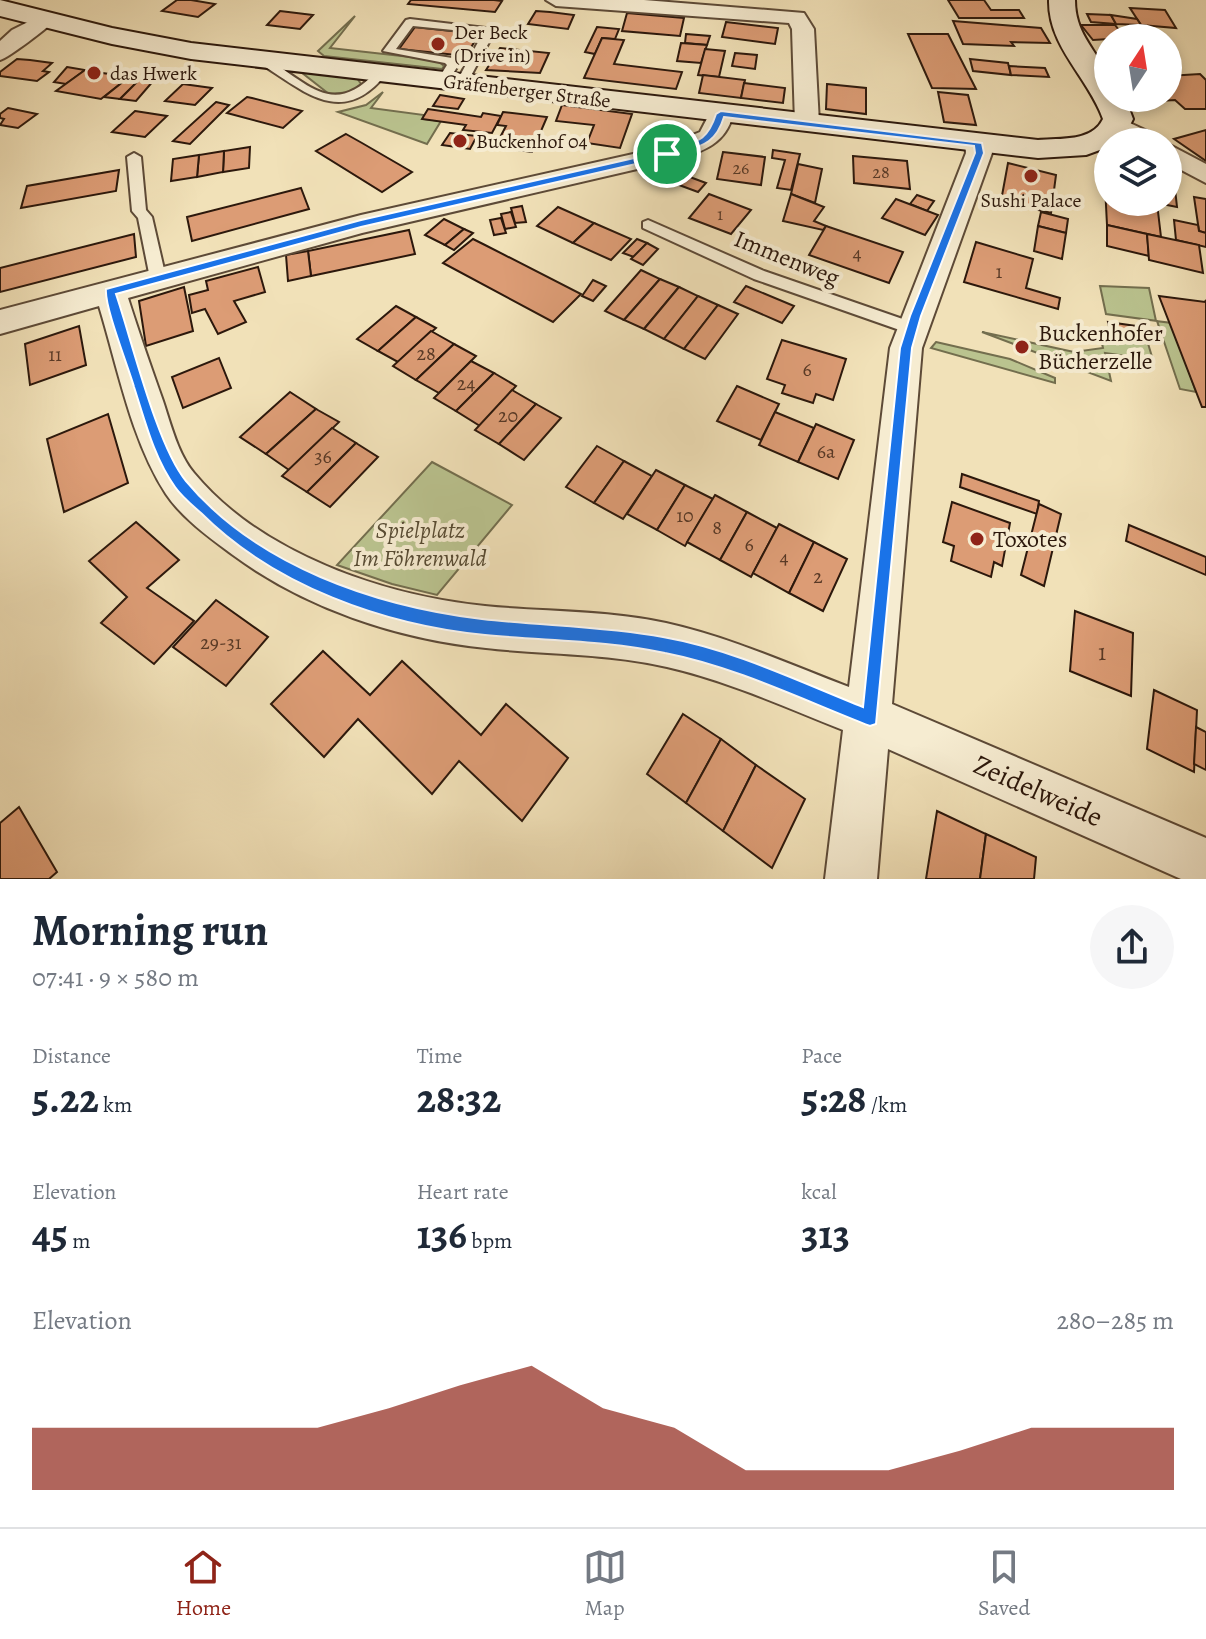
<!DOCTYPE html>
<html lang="en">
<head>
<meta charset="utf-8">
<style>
  :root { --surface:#fff; --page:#f6f6f7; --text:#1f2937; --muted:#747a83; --line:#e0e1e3; --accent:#8f2418 }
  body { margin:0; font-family:Alegreya,serif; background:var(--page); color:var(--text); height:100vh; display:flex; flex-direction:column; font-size:30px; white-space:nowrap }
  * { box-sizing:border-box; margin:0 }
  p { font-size:26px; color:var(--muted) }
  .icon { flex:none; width:44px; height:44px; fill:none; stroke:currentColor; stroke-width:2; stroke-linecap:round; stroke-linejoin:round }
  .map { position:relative; height:879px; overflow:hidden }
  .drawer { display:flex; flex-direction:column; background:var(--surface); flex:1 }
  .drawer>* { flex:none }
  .needle { width:52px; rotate:12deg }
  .controls { position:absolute; left:1094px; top:24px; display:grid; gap:16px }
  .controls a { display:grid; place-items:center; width:88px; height:88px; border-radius:50%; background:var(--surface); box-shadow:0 4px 12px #0003; font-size:40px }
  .pin { position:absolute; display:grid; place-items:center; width:68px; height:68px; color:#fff; margin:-34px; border:4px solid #fff; border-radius:50%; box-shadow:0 2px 8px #0007 }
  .round { display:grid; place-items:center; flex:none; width:84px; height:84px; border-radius:42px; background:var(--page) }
  .overview { display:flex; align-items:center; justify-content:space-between; height:136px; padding:0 32px }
  h1 { font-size:44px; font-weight:600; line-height:60px }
  .stats { display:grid; grid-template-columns:repeat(3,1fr); gap:12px; height:136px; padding:8px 32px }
  .stats div { display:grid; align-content:center }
  .stats b { font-size:40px; font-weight:600 }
  .stats small { font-size:22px; font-weight:400 }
  .stats p { font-size:22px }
  .chart { height:224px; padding:16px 32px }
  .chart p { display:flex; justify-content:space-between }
  .chart svg { width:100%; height:144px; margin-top:8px; fill:var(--accent); opacity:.7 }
  .dock { display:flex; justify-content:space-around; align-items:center; height:112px; border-top:2px solid var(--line); background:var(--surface); font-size:22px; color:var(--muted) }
  .dock a { display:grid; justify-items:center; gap:4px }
  .dock .on { color:var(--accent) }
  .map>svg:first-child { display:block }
  .green { fill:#bac38f; stroke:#736e4e; stroke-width:2 }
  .building { fill:#dc9c75; stroke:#2c180c; stroke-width:2 }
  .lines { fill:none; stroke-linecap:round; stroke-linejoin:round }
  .lane-casing { stroke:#5d4a37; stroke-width:4 }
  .street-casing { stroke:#5d4a37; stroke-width:4 }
  .secondary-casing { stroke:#2c180c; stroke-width:4 }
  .lane { fill:#f6ecd1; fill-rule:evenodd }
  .street { fill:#f6ecd1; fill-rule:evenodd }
  .secondary { fill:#f6ecd1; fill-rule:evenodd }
  .route { fill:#1a73e8; stroke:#fff; stroke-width:2; fill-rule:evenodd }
  .poi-dot { fill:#8f2418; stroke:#f6ecd1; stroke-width:3 }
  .labels { text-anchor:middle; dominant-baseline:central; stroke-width:8; stroke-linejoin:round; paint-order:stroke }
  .far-number-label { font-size:18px; fill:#583926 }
  .far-poi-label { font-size:20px; fill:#2c180c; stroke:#f6ecd1; text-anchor:start }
  .far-street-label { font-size:20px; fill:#2c180c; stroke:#f6ecd1 }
  .number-label { font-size:20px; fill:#583926 }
  .street-label { font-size:24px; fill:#2c180c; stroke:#f6ecd1 }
  .poi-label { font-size:24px; fill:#2c180c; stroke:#f6ecd1; text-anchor:start }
  .park-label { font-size:24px; font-style:italic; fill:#574b33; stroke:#f6ecd1 }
  .near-number-label { font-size:24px; fill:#583926 }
  .near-street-label { font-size:28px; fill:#2c180c; stroke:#f6ecd1 }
</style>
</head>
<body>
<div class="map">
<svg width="1206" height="879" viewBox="0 0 1206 879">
  <rect width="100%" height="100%" fill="#f1e1b8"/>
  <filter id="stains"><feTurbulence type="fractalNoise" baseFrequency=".0025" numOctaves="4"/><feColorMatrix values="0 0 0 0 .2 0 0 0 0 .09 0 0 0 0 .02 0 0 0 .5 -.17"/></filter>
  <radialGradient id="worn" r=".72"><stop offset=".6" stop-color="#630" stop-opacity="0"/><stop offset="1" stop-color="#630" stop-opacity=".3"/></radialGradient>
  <g class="green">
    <path d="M355,16L330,48L437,60L444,66L442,69L324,56L318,51Z"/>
    <path d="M301,72L357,78L361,84L352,92L329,94Z"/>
    <path d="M383,92L371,108L424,115L423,119L441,121L427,144L338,112L366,105Z"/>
    <path d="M1100,286L1149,288L1156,321L1172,323L1196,392L1180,389L1157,321L1106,314Z"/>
    <path d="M1099,331L1146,337L1153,360L1105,353L1111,381L982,332L1074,352L1103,348Z"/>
    <path d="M936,342L1010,359L1055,378V383L931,348Z"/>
    <path d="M432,462L512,505L437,595L392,584L337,565Z"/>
  </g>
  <g class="building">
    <path d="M177,0H191L215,4L198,17L162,11Z"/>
    <path d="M411,0H494L502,1L495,12L408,4Z"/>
    <path d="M948,0H984L991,10H1019L1024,18H959Z"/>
    <path d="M1130,8L1165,10L1176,28L1141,25Z"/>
    <path d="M280,11L313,15L300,29L267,25Z"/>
    <path d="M536,11L550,12L574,15L568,29L528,24Z"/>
    <path d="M627,13L684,18L680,36L622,31Z"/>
    <path d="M1087,14L1111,15L1116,24L1091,22Z"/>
    <path d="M1111,15L1137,19L1141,25L1116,24Z"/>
    <path d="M953,21L1041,28L1050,43L1011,42L1014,46L963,44Z"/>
    <path d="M726,22L778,28L775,44L722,37Z"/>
    <path d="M1081,25H1115L1125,38L1093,40Z"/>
    <path d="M415,27L479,34L466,56L399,49Z"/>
    <path d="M597,27L619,29L615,39L602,38L595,54L585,52Z"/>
    <path d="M686,34L710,36L707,45L685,43Z"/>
    <path d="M908,34H948L976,89L932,88Z"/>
    <path d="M602,38L624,40L614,64L682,72L676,89L584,78Z"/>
    <path d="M681,43L707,45L701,63L677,61Z"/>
    <path d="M500,48L549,53L540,73L486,70Z"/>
    <path d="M705,49L725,51L719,77L698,75Z"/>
    <path d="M735,53L757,55L755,69L732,66Z"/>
    <path d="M17,59L30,60L52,63L43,71L49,72L37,81L0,76V72Z"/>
    <path d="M970,59L1008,63L1011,75L973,71Z"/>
    <path d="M1009,66L1045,68L1049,77L1011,75Z"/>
    <path d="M67,67L85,70L66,84L54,82Z"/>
    <path d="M85,70L89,71L129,77L101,99L56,91Z"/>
    <path d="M1200,74L1206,80V109H1185L1175,100L1143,102L1139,98H1168V76Z"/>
    <path d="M703,75L745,80L741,98L699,93Z"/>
    <path d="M129,77L140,79L120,99L104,97Z"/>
    <path d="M140,79L154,80L136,101L120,99Z"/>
    <path d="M744,83L785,88L783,103L741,98Z"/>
    <path d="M183,84L212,88L195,105L165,101Z"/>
    <path d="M827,84L866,88V114L826,109Z"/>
    <path d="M938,92L968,95L976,125L944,122Z"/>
    <path d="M440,95L464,99L458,109L433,106Z"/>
    <path d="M247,97L252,98L302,111L283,128L227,113Z"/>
    <path d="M216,102L229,105L190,144L173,141Z"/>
    <path d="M562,105L632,114L620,148L587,143L594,125L556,121Z"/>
    <path d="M8,108L37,114L18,128L0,125L4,119L0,118V114Z"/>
    <path d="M428,109L481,117L483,113L501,116L492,133L463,130L466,125L422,119Z"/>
    <path d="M135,111L167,116L145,137L112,132Z"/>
    <path d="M503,112L547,117L532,152L495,147L506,126L497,125Z"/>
    <path d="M1206,130V161L1174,139Z"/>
    <path d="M450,133L477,136L470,149L442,145Z"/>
    <path d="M346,134L362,143L412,172L382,192L316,151Z"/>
    <path d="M250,147L249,168L223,172L224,151Z"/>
    <path d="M773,150L800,154L791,190L777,188L785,160L772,158Z"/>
    <path d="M224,151L223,172L197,177L199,155Z"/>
    <path d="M723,152L765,157L761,185L717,179Z"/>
    <path d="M199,155L197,177L171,181L173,159Z"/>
    <path d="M853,156L907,161L910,189L854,183Z"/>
    <path d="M1008,163L1056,175L1051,213L1001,201Z"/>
    <path d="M798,164L822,169L815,203L791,194Z"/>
    <path d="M1104,166H1108V202H1168V179L1174,180L1177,207L1157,203L1161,237L1107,225Z"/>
    <path d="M119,170L116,191L21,208L27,186Z"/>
    <path d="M679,173L706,183L698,192L671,182Z"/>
    <path d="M301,188L309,209L192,241L187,217Z"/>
    <path d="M709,194L751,210L731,234L689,218Z"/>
    <path d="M791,194L824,207L814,221L826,226L823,230L783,221Z"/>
    <path d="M917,195L934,201L927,211L910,204Z"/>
    <path d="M1194,197L1206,199V233L1199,231Z"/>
    <path d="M896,199L938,215L925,235L882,218Z"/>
    <path d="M522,206L526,222L515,223L511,208Z"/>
    <path d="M558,207L594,223L573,243L537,226Z"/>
    <path d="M511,212L516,227L505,229L501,214Z"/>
    <path d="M1041,212L1068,219L1066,233L1038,226Z"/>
    <path d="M501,218L506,233L494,235L490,220Z"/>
    <path d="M444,219L464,229L445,245L425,235Z"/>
    <path d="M1174,220L1198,225L1199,231L1206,233V247L1176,240Z"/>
    <path d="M594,223L631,239L611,260L573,243Z"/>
    <path d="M1107,225L1147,234L1149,256L1107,246Z"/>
    <path d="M826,226L903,252L889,283L809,255Z"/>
    <path d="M1038,226L1066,233L1062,259L1034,251Z"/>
    <path d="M464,229L473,233L454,250L445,245Z"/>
    <path d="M409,230L415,254L311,276L308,251Z"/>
    <path d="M134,234L136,257L0,292V268Z"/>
    <path d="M1147,234L1199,245L1203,273L1149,260Z"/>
    <path d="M473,239L485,245L581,294L553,322L443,263Z"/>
    <path d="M637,239L647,243L634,257L623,253Z"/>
    <path d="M976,242L1033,259L1026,288L1060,298L1058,309L964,282Z"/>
    <path d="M647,243L658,249L643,265L631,259Z"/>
    <path d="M308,251L311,276L288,281L286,255Z"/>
    <path d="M258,267L265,292L234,301L246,322L218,334L205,309L192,313L189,295L208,290L206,281Z"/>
    <path d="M641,270L660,279L624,320L605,311Z"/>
    <path d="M660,279L679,287L644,329L624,320Z"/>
    <path d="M593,280L606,286L593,301L582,296Z"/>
    <path d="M746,286L794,306L782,323L734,302Z"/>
    <path d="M184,287L193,331L146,346L139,301Z"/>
    <path d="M679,287L698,296L664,339L644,329Z"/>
    <path d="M698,296L718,305L684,349L664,339Z"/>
    <path d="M1159,296L1205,302L1206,300V407H1202Z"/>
    <path d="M718,305L738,314L705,359L684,349Z"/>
    <path d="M396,306L416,317L378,351L357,339Z"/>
    <path d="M416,317L436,328L398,362L378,351Z"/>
    <path d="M1108,322L1143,327L1146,337L1110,332Z"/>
    <path d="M79,326L86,365L30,385L25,344Z"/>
    <path d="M431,331L454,344L416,380L393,366Z"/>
    <path d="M782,340L846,359L833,400L816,394L813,403L782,393L785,385L767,379Z"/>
    <path d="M454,344L476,356L439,393L416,380Z"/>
    <path d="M219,358L231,388L183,408L172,377Z"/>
    <path d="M471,361L494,373L456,411L434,398Z"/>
    <path d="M494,373L516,386L480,426L456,411Z"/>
    <path d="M737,386L779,404L761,440L717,421Z"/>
    <path d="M512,390L536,404L499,444L475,430Z"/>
    <path d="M290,392L316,409L266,454L240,437Z"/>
    <path d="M536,404L561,418L524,460L499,444Z"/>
    <path d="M316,409L339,422L289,470L266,454Z"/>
    <path d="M775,412L814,428L798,462L759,445Z"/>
    <path d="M108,414L128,483L64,512L47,439Z"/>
    <path d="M816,424L854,440L838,479L798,462Z"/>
    <path d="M332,428L356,443L307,492L282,476Z"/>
    <path d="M356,443L378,457L330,507L307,492Z"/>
    <path d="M597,446L624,461L594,503L566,487Z"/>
    <path d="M624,461L652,476L623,519L594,503Z"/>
    <path d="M656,470L685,485L657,530L627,514Z"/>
    <path d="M962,474L1039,501L1037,514L960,487Z"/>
    <path d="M685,485L713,499L685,546L657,530Z"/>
    <path d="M715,495L747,512L720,560L687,542Z"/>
    <path d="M952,502L1010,523L1002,566L994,562L991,577L951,561L954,546L943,542Z"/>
    <path d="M1039,504L1061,514L1044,586L1021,575Z"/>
    <path d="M747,512L777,528L751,577L720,560Z"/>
    <path d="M136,522L179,560L147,588L194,621L154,664L101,623L127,597L89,561Z"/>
    <path d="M779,524L814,542L789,593L753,573Z"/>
    <path d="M1129,525L1206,557V575L1126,541Z"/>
    <path d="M814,542L847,559L823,611L789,593Z"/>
    <path d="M216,600L268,637L226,686L173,647Z"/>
    <path d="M1075,611L1133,633L1131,696L1070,671Z"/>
    <path d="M323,651L370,695L402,661L481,735L506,704L568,758L522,821L459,761L432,794L358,719L324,757L271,704Z"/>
    <path d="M1154,690L1197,710L1194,772L1147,749Z"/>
    <path d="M683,714L721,739L686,803L647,774Z"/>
    <path d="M1196,727L1206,732V770L1194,764Z"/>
    <path d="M721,739L756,765L723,831L686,803Z"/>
    <path d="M756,765L805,799L772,868L723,831Z"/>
    <path d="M19,807L57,872L49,879H0V823Z"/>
    <path d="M937,811L986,834L980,879H926Z"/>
    <path d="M986,834L1036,857L1034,879H980Z"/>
  </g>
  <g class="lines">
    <defs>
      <g id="lane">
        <path d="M410,19L494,29L495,31L466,85L456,83L483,33L413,26L396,49L452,58L459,64L447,83L443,85L437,81L447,65L445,63L383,51L406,20Z"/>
        <path d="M258,58H266C309,84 333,118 376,72L386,74C342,129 304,91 258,62Z"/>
        <path d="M134,153L141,157L146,210L152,217L166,278L158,283L150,278L138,218L132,211L127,157Z"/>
        <path d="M648,220L764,271L917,324L919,328L911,334L754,279L643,228V222Z"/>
      </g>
      <g id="street">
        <path d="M546,0H644L804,13L814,29L819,123L816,128H798L795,123L792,29L789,23L556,6Z"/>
        <path d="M44,14L52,15L55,20C49,27 8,58 0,60V41L12,30Z"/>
        <path d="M721,107L730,109L733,114C726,144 703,151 676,160L362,233L128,298C139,333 151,367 163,401C171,425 178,454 194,473C261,554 384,596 485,606C545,612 607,610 666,623C729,637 789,664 849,687L890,348L966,153L965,143L969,138H987L992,153L922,348L892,704L1206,838V879H1181L888,749L877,879H825L843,730C785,707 728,681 667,667C608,653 546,655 486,648C397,639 305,608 233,555C210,538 182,518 166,494C131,440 118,368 99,306L0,334V310L361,215L660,148L700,132L712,109Z"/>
        <path d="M1117,117L1160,137L1164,142C1142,142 1119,143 1105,124L1108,119Z"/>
        <path d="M1168,144L1206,164V183L1168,163Z"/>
      </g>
      <path id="secondary" d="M0,0L112,28L191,43L1038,140C1060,138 1092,142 1103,119C1088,77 1048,47 1049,0H1075C1075,32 1093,46 1106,72C1110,79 1108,90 1108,98H1125L1133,119L1122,141L1108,142V147L1086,155L1038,158L191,59L112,44L0,16Z"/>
    </defs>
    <use href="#lane" class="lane-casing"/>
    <use href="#street" class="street-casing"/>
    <use href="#secondary" class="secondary-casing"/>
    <use href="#lane" class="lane"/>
    <use href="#street" class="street"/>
    <use href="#secondary" class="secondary"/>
  </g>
  <path class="route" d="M721,111L982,143L984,153L921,316L912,348L876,724L870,726C803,700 736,667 665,653C606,640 545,641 485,635C384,625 274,586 201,513C192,505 182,497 175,487C154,458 145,421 134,387C128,366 104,306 106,289L361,220L665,151C694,141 706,145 716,114ZM724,117L974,146L975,153L910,316L900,348L863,707C798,681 732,649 663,637C603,626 542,626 482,619C375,606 257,566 186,481C157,446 132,341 116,294L361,227L671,156C698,146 715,147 724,117Z"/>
  <g class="poi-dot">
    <circle cx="438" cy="44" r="8"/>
    <circle cx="94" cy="73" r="8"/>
    <circle cx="460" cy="141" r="8"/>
    <circle cx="1031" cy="176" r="8"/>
    <circle cx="1022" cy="347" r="8"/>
    <circle cx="977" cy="539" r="8"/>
  </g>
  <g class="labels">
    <g class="far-number-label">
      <text x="741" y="168">26</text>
      <text x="881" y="172">28</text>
      <text x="720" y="214">1</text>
    </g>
    <g class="far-poi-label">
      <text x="454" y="32">Der Beck<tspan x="454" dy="23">(Drive in)</tspan></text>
      <text x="110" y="73">das Hwerk</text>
      <text x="476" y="141">Buckenhof 04</text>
      <text x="1031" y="200" text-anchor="middle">Sushi Palace</text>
    </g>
    <g class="far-street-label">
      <text transform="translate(527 91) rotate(7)">Gräfenberger Straße</text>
    </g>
    <g class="number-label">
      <text x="857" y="253">4</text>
      <text x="999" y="271">1</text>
      <text x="426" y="353">28</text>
      <text x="55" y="354">11</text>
      <text x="807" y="369">6</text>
      <text x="466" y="383">24</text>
      <text x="508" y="415">20</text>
      <text x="826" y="451">6a</text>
      <text x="323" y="456">36</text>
      <text x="685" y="515">10</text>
      <text x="717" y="527">8</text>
      <text x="749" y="544">6</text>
      <text x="784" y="557">4</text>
      <text x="818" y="576">2</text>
      <text x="221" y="642">29-31</text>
    </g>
    <g class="street-label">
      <text transform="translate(787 258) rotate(22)">Immenweg</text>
    </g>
    <g class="poi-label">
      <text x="1038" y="333">Buckenhofer<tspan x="1038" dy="28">Bücherzelle</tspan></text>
      <text x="993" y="539">Toxotes</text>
    </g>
    <g class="park-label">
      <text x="420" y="530">Spielplatz<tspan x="420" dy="28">Im Föhrenwald</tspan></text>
    </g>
    <g class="near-number-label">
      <text x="1102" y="652">1</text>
    </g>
    <g class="near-street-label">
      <text transform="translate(1038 791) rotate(24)">Zeidelweide</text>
    </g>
  </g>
  <rect width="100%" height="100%" filter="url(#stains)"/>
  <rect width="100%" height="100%" fill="url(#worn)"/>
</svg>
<div class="controls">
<a><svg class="needle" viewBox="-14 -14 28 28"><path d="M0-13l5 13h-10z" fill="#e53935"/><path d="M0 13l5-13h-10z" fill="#747a83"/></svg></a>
<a><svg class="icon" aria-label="layers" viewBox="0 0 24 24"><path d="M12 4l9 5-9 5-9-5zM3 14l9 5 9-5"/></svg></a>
</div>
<div class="pin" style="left:667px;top:154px;background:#1e9e55"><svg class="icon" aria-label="arrive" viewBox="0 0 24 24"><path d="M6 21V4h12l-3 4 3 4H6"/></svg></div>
</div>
<section class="drawer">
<div class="overview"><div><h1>Morning run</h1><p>07:41 · 9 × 580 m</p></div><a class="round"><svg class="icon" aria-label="share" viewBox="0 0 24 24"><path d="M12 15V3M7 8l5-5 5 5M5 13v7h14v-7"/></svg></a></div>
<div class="stats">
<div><p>Distance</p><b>5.22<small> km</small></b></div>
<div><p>Time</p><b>28:32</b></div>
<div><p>Pace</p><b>5:28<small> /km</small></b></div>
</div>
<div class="stats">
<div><p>Elevation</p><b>45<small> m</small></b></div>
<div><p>Heart rate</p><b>136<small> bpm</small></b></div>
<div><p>kcal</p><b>313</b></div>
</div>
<div class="chart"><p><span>Elevation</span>280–285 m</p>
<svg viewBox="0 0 160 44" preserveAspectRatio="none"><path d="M0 44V25L10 25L20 25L30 25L40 25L50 19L60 12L70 6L80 19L90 25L100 38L110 38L120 38L130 32L140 25L150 25L160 25V44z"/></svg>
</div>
</section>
<nav class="dock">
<a class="on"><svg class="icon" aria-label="home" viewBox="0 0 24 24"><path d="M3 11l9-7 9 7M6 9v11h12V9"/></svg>Home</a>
<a><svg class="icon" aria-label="map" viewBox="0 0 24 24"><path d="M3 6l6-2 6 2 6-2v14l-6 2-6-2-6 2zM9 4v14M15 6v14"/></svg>Map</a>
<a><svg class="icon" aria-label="saved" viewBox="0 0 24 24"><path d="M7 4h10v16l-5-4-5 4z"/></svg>Saved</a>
</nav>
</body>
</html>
